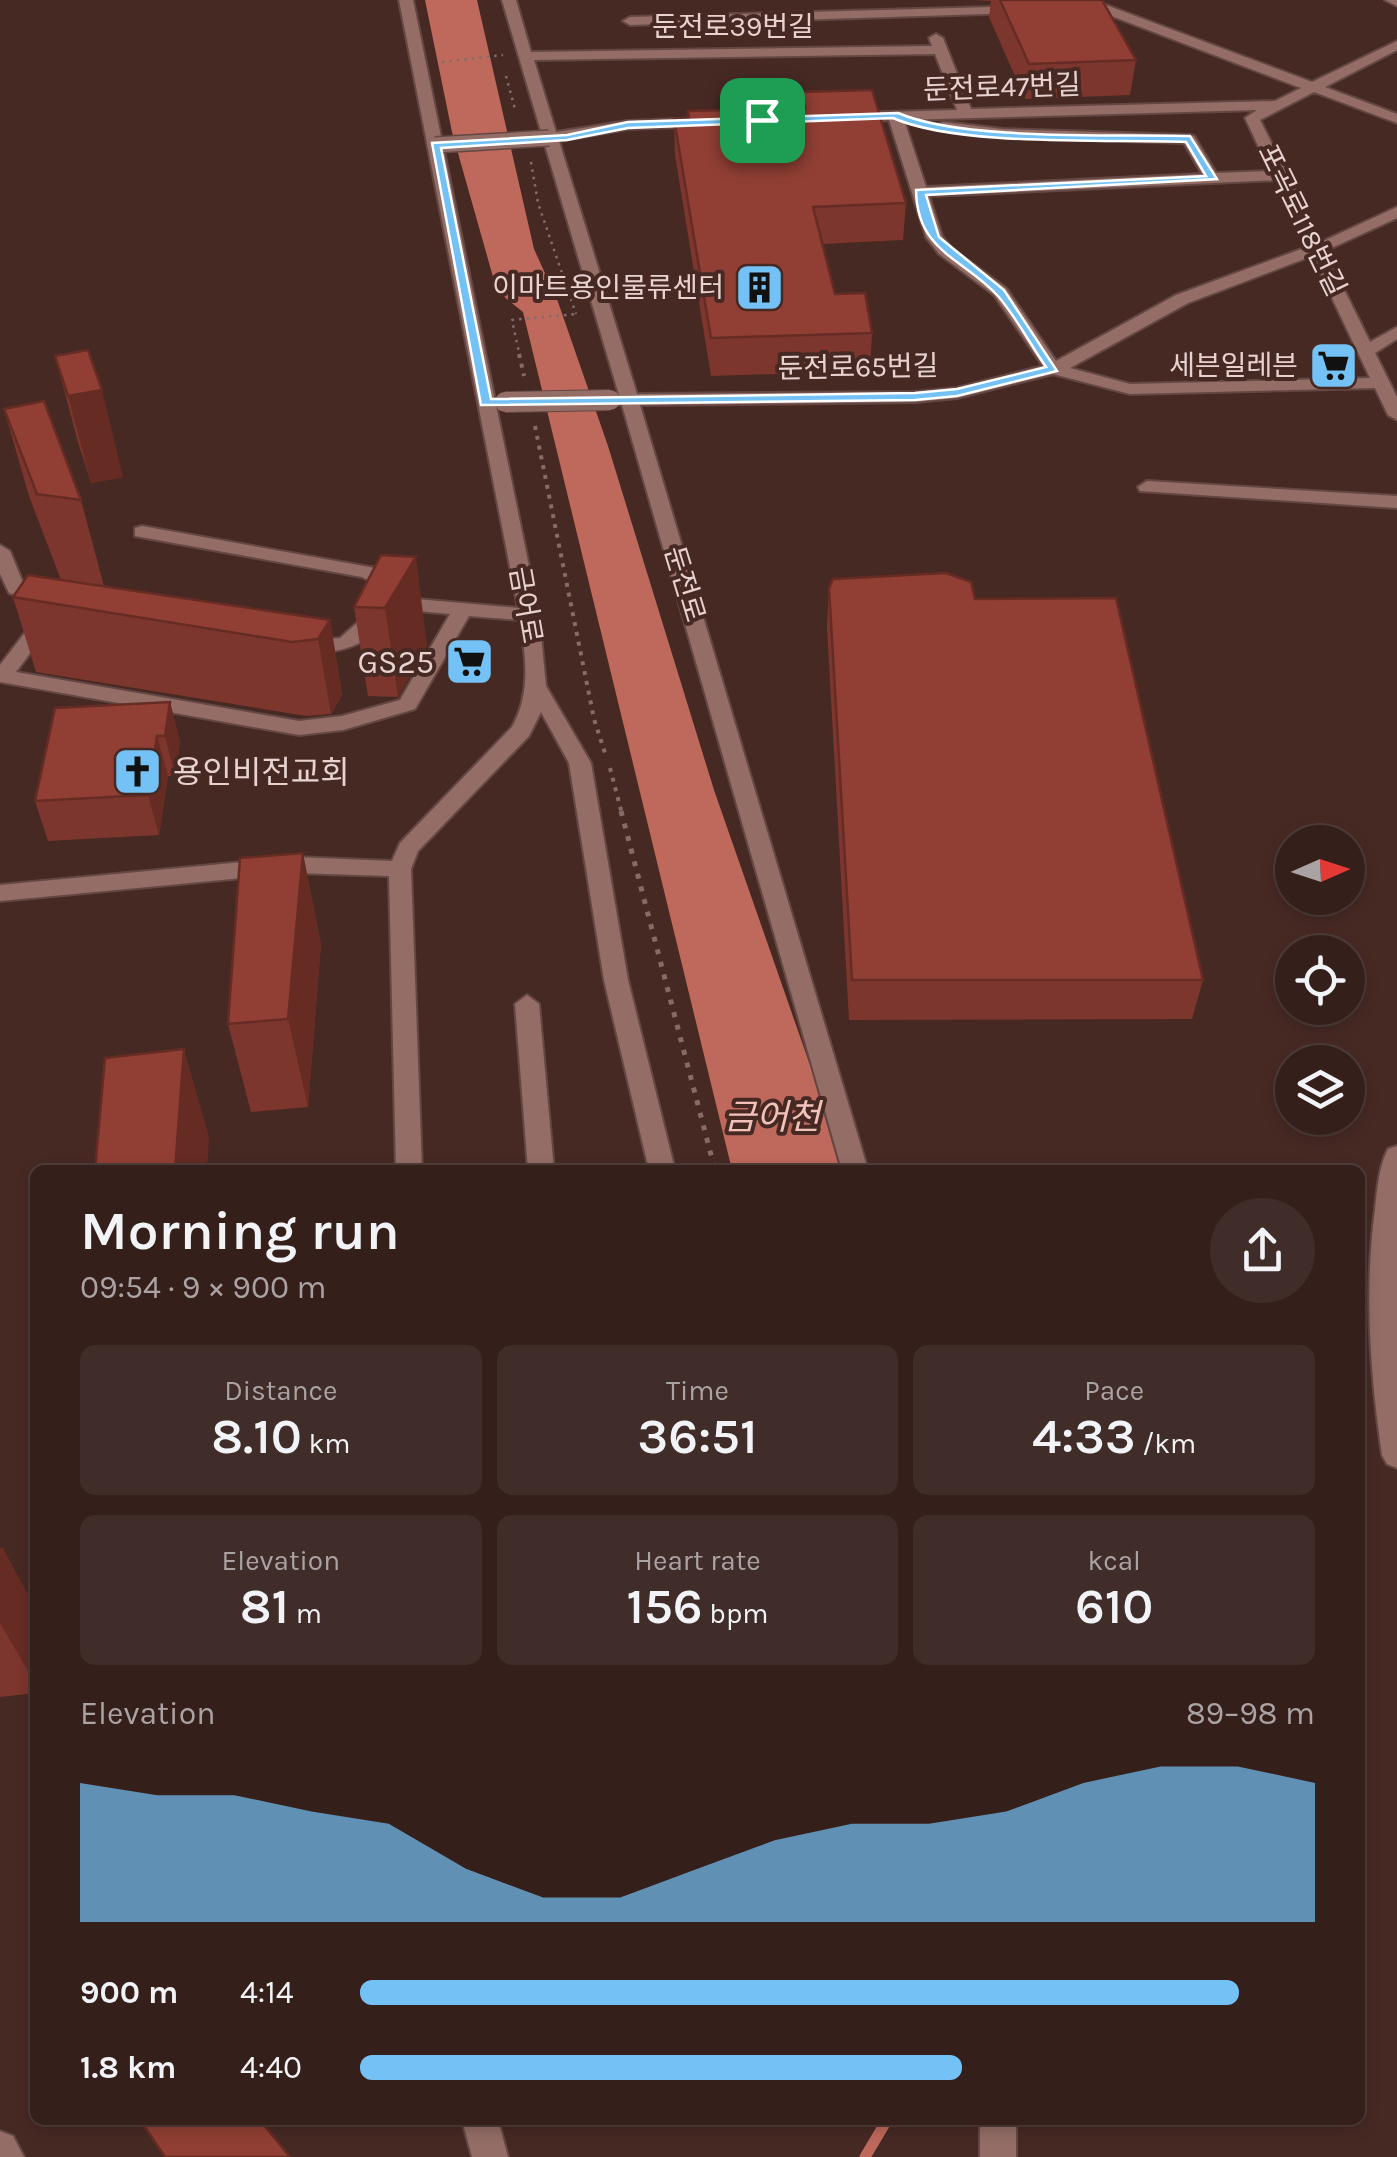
<!DOCTYPE html>
<html lang="en">
<head>
<meta charset="utf-8">
<style>
  :root { --surface:#351f1b; --page:#402c28; --text:#f1f3f6; --muted:#aaa2a3; --line:#4f3d3a; --accent:#73c1f5 }
  body { margin:0; font-family:Karla,"Noto Sans KR",sans-serif; background:var(--page); color:var(--text); height:100vh; display:flex; flex-direction:column; font-size:38px; white-space:nowrap }
  * { box-sizing:border-box; margin:0 }
  p { font-size:32px; color:var(--muted) }
  .icon { flex:none; width:55px; height:55px; fill:none; stroke:currentColor; stroke-width:2; stroke-linecap:round; stroke-linejoin:round }
  .map { position:relative; flex:1; overflow:hidden }
  .details { position:absolute; left:30px; top:1165px; width:1335px; height:960px; display:flex; flex-direction:column; background:var(--surface); border-radius:15px; box-shadow:0 5px 15px #0003,0 0 0 2px var(--line) }
  .details>* { flex:none }
  .needle { width:65px; rotate:87deg }
  .fabs { position:absolute; left:1275px; top:825px; display:grid; gap:20px }
  .fabs a { display:grid; place-items:center; width:90px; height:90px; border-radius:50%; background:var(--surface); box-shadow:0 5px 15px #0003,0 0 0 2px var(--line); font-size:50px }
  .pin { position:absolute; display:grid; place-items:center; width:85px; height:85px; color:#fff; margin:-42px; border-radius:20px; box-shadow:0 5px 15px #0006 }
  .round { display:grid; place-items:center; flex:none; width:105px; height:105px; border-radius:52px; background:var(--page) }
  .overview { display:flex; align-items:center; justify-content:space-between; height:170px; padding:0 50px }
  h1 { font-size:55px; font-weight:600; line-height:75px }
  .stats { display:grid; grid-template-columns:repeat(3,1fr); gap:15px; height:170px; padding:10px 50px }
  .stats div { display:grid; align-content:center; border-radius:15px; background:var(--page); text-align:center }
  .stats b { font-size:50px; font-weight:600 }
  .stats small { font-size:28px; font-weight:400 }
  .stats p { font-size:28px }
  .chart { height:280px; padding:20px 50px }
  .chart p { display:flex; justify-content:space-between }
  .chart svg { width:100%; height:180px; margin-top:10px; fill:var(--accent); opacity:.7 }
  ul { padding:0 50px; list-style:none; font-size:32px }
  li { display:grid; grid-template-columns:160px 120px 1fr; align-items:center; height:75px }
  li i { height:25px; border-radius:12px; background:var(--accent) }
  .map>svg:first-child { display:block }
  .water { fill:#bf685c }
  .lines { fill:none; stroke-linecap:round; stroke-linejoin:round }
  .stream { stroke:#bf685c; stroke-width:11 }
  .minor-casing { stroke:#644743; stroke-width:4 }
  .path-far2 { stroke:#866c68; stroke-width:2.5; stroke-dasharray:2.5 5; stroke-linecap:butt }
  .path-far1 { stroke:#866c68; stroke-width:4; stroke-dasharray:4 6; stroke-linecap:butt }
  .path { stroke:#866c68; stroke-width:5; stroke-dasharray:5 8; stroke-linecap:butt }
  .minor { fill:#936d66; fill-rule:evenodd }
  .minor-bridge-far1-casing { stroke:#644743; stroke-width:18; stroke-linecap:butt }
  .minor-bridge-casing { stroke:#644743; stroke-width:22; stroke-linecap:butt }
  .minor-bridge-far1 { stroke:#936d66; stroke-width:15 }
  .minor-bridge { stroke:#936d66; stroke-width:20 }
  .wall { fill:#7d362d }
  .shaded-wall { fill:#662c24 }
  .building { fill:#913f34; stroke:#662c24; stroke-width:2.5 }
  .route { fill:#73c1f5; stroke:#fff; stroke-width:2.5; fill-rule:evenodd }
  .labels { text-anchor:middle; dominant-baseline:central; stroke-width:8; stroke-linejoin:round; paint-order:stroke }
  .far-street-label { font-size:28px; fill:#e7d2cf; stroke:#472924 }
  .far-poi-label { font-size:28px; fill:#e7d2cf; stroke:#472924; text-anchor:end }
  .poi-label { font-size:32px; fill:#e7d2cf; stroke:#472924; text-anchor:end }
  .water-label { font-size:35px; font-style:italic; fill:#f2c2b9; stroke:#472924 }
</style>
</head>
<body>
<div class="map">
<svg width="1397" height="2157" viewBox="0 0 1397 2157">
  <rect width="100%" height="100%" fill="#472924"/>
  <path class="water" d="M425,0H477L534,249L558,302L608,446L714,790L811,1068L840,1170H732L523,312L497,291L452,132Z"/>
  <g class="lines">
    <path class="stream" d="M865,2157L887,2120"/>
    <defs>
      <g id="minor">
        <path d="M399,0H413L539,615L546,686L591,763L628,980L675,1170H649L604,980L569,763L541,712L529,736L418,851L411,869L422,1170H396L389,876L295,873L0,901V885L295,857L392,861L400,843L512,727C531,693 526,658 520,620L469,616L415,709L343,730L299,735L0,682V665L40,613L47,611L57,617L16,672L299,721L342,716L400,700L450,614L386,608C380,646 331,658 297,650V642L340,638L376,606L374,583L362,577L135,536V528L142,526L375,568L393,580L394,597L518,608Z"/>
        <path d="M502,0H516L531,52L932,46L929,38L936,34L943,38L971,109L1275,101L1301,88L1093,9V3L1098,2L1312,82L1397,41V50L1325,87L1397,114V123L1314,92L1260,120L1321,242L1397,207V218L1325,251L1370,342L1397,327V339L1375,353L1397,397V420L1388,415L1375,388L1130,394L1053,374L957,398L915,402L640,405L868,1170H842L622,405L606,400L619,395ZM935,54L957,110L847,113L840,117L847,121L889,120L926,237L939,254L994,295L1043,366L957,388L915,392L637,394L559,141L628,129L707,126L714,122L707,118L628,121L556,132L534,60ZM1257,110L1245,118L1270,171L1216,173L1194,136L1189,135L1003,129L943,122L936,126L938,129L1003,137L1184,143L1202,174L926,187L904,120ZM1275,180L1307,247L1176,295L1056,361L1006,288L951,248L942,236L929,196ZM1312,256L1370,378L1130,384L1070,368L1188,303Z"/>
        <path d="M1385,0H1397V6Z"/>
        <path d="M1027,6V12L1022,13L630,25L623,21L630,17Z"/>
        <path d="M1147,481L1397,496V508L1140,491L1138,487Z"/>
        <path d="M0,545L10,551L24,585L55,595V603L48,605L9,593L0,574Z"/>
        <path d="M527,995L539,1004L554,1170H528L515,1004Z"/>
        <path d="M1397,1146V1468L1387,1464L1382,1455C1370,1373 1364,1291 1375,1209C1377,1190 1379,1166 1388,1149Z"/>
        <path d="M462,2120H498L508,2157H472Z"/>
        <rect x="980" y="2120" width="36" height="37"/>
        <path d="M0,2131L13,2136L24,2157H0Z"/>
      </g>
    </defs>
    <use href="#minor" class="minor-casing"/>
    <g class="path-far2">
      <path d="M442,62L503,55"/>
      <path d="M506,76L515,109"/>
      <path d="M531,162L538,203L576,314"/>
      <path d="M520,357L512,320L576,314"/>
    </g>
    <g class="path-far1">
      <path d="M519,354L524,376"/>
      <path d="M535,426L594,719L605,753"/>
      <path d="M610,768L622,814"/>
    </g>
    <path class="path" d="M621,811L715,1170"/>
    <use href="#minor" class="minor"/>
    <defs>
      <path id="minor-bridge-far1" d="M435,145L549,138"/>
      <path id="minor-bridge" d="M505,402L610,400"/>
    </defs>
    <use href="#minor-bridge-far1" class="minor-bridge-far1-casing"/>
    <use href="#minor-bridge" class="minor-bridge-casing"/>
    <use href="#minor-bridge-far1" class="minor-bridge-far1"/>
    <use href="#minor-bridge" class="minor-bridge"/>
  </g>
  <g class="wall">
    <path d="M975,0H1102L1136,60L1130,95L1025,99L989,17L991,1Z"/>
    <path d="M801,92L906,203L903,240L822,244L835,294L872,333L870,371L711,376L675,155L674,119L688,118V111L801,108Z"/>
    <path d="M55,356L123,477L91,483L78,442Z"/>
    <path d="M4,409L81,500L104,586L330,620L342,695L331,714L306,716L36,672L13,597L61,580L29,496Z"/>
    <path d="M381,555L427,646L398,697L368,696L354,607Z"/>
    <path d="M829,588L1203,980L1192,1019L849,1020L827,627Z"/>
    <path d="M170,702L180,742L175,776H168L159,835L48,841L35,801Z"/>
    <path d="M321,943L308,1107L251,1112L228,1024Z"/>
    <path d="M0,1549H3L35,1608V1693L0,1697Z"/>
  </g>
  <g class="shaded-wall">
    <path d="M102,390L123,477L91,483L68,396Z"/>
    <path d="M416,557L427,646L398,697L385,608Z"/>
    <path d="M330,620L342,695L331,714L318,639Z"/>
    <path d="M170,702L180,742L175,776L165,736Z"/>
    <path d="M157,736L168,776L159,835L148,795Z"/>
    <path d="M303,853L321,943L308,1107L288,1019Z"/>
    <path d="M184,1049L209,1137L207,1170H175Z"/>
    <path d="M3,1549L35,1608V1683L0,1623V1589Z"/>
  </g>
  <g class="building">
    <path d="M1000,0H1102L1136,60L1029,64Z"/>
    <path d="M872,90L906,203L813,207L835,294L865,293L872,333L711,338L674,119L689,118L688,111L805,108L801,92Z"/>
    <path d="M88,350L102,390L68,396L55,356Z"/>
    <path d="M44,401L81,500L37,494L4,409Z"/>
    <path d="M381,555L416,557L385,608L354,607Z"/>
    <path d="M946,573L971,582L975,599L1116,598L1203,980H852L829,588L833,579Z"/>
    <path d="M28,575L330,620L318,639L292,642L13,597Z"/>
    <path d="M170,702L165,736H157L148,795L35,801L55,708Z"/>
    <path d="M303,853L288,1019L228,1024L240,858Z"/>
    <path d="M184,1049L175,1170H95L105,1058Z"/>
    <path d="M0,1549H3L0,1589Z"/>
    <path d="M140,2120H260L290,2157H165Z"/>
  </g>
  <path class="route" d="M898,113C963,141 1114,134 1190,136L1217,179L926,195L939,237L1004,290L1057,371L957,396L915,400L481,405L432,143L567,135L628,122ZM893,118C959,147 1110,139 1186,142L1206,176L916,190C917,253 964,258 998,296C1016,317 1030,344 1046,367L957,389L915,393L491,399L441,148L567,140L628,128Z"/>
  <defs>
    <symbol id="building-square" viewBox="-11 -11 22 22"><rect x="-9" y="-9" width="18" height="18" rx="4" fill="#73c1f5" stroke="#472924"/><path d="M-4-6H4V6H1V3H-1V6H-4ZM-2.5-4.3h1.7v1.8h-1.7ZM.8-4.3h1.7v1.8H.8ZM-2.5-1h1.7V.8h-1.7ZM.8-1h1.7V.8H.8Z" fill="#111"/></symbol>
    <symbol id="supermarket-square" viewBox="-11 -11 22 22"><rect x="-9" y="-9" width="18" height="18" rx="4" fill="#73c1f5" stroke="#472924"/><path d="M-6-5.5h2.5l.6 2H6L4.5 2H-2.5L-4.4-4H-6ZM-1.5 3.2a1.3 1.3 0 1 0 .1 0ZM3 3.2a1.3 1.3 0 1 0 .1 0Z" fill="#111"/></symbol>
    <symbol id="church-square" viewBox="-11 -11 22 22"><rect x="-9" y="-9" width="18" height="18" rx="4" fill="#73c1f5" stroke="#472924"/><path d="M-1.2-6h2.4v3.5h3.3v2.4h-3.3V6h-2.4V-.1h-3.3v-2.4h3.3Z" fill="#111"/></symbol>
  </defs>
  <g fill-rule="evenodd">
    <use href="#building-square" x="732" y="260" width="55" height="55"/>
    <use href="#supermarket-square" x="1306" y="338" width="55" height="55"/>
    <use href="#supermarket-square" x="442" y="634" width="55" height="55"/>
    <use href="#church-square" x="110" y="744" width="55" height="55"/>
  </g>
  <g class="labels">
    <g class="far-street-label">
      <text x="733" y="26">둔전로39번길</text>
      <text transform="translate(1002 87) rotate(-2)">둔전로47번길</text>
      <text transform="translate(1302 220) rotate(64)">포곡로118번길</text>
      <text transform="translate(858 367) rotate(-1)">둔전로65번길</text>
      <text transform="translate(685 584) rotate(73)">둔전로</text>
      <text transform="translate(526 605) rotate(80)">금어로</text>
    </g>
    <g class="far-poi-label">
      <text x="724" y="287">이마트용인물류센터</text>
      <text x="1298" y="365">세븐일레븐</text>
    </g>
    <g class="poi-label">
      <text x="434" y="662">GS25</text>
      <text x="173" y="772" text-anchor="start">용인비전교회</text>
    </g>
    <g class="water-label">
      <text x="772" y="1117">금어천</text>
    </g>
  </g>
</svg>
<div class="fabs">
<a><svg class="needle" viewBox="-14 -14 28 28"><path d="M0-13l5 13h-10z" fill="#e53935"/><path d="M0 13l5-13h-10z" fill="#aaa2a3"/></svg></a>
<a><svg class="icon" aria-label="locate" viewBox="0 0 24 24"><circle cx="12" cy="12" r="6"/><path d="M12 2v4M12 18v4M2 12h4M18 12h4"/></svg></a>
<a><svg class="icon" aria-label="layers" viewBox="0 0 24 24"><path d="M12 4l9 5-9 5-9-5zM3 14l9 5 9-5"/></svg></a>
</div>
<div class="pin" style="left:762px;top:120px;background:#1e9e55"><svg class="icon" aria-label="arrive" viewBox="0 0 24 24"><path d="M6 21V4h12l-3 4 3 4H6"/></svg></div>
<section class="details">
<div class="overview"><div><h1>Morning run</h1><p>09:54 · 9 × 900 m</p></div><a class="round"><svg class="icon" aria-label="share" viewBox="0 0 24 24"><path d="M12 15V3M7 8l5-5 5 5M5 13v7h14v-7"/></svg></a></div>
<div class="stats">
<div><p>Distance</p><b>8.10<small> km</small></b></div>
<div><p>Time</p><b>36:51</b></div>
<div><p>Pace</p><b>4:33<small> /km</small></b></div>
</div>
<div class="stats">
<div><p>Elevation</p><b>81<small> m</small></b></div>
<div><p>Heart rate</p><b>156<small> bpm</small></b></div>
<div><p>kcal</p><b>610</b></div>
</div>
<div class="chart"><p><span>Elevation</span>89–98 m</p>
<svg viewBox="0 0 160 44" preserveAspectRatio="none"><path d="M0 44V10L10 13L20 13L30 17L40 20L50 31L60 38L70 38L80 31L90 24L100 20L110 20L120 17L130 10L140 6L150 6L160 10V44z"/></svg>
</div>
<ul>
<li><b>900 m</b>4:14<i style="width:92%"></i></li>
<li><b>1.8 km</b>4:40<i style="width:63%"></i></li>
</ul>
</section>
</div>
</body>
</html>
